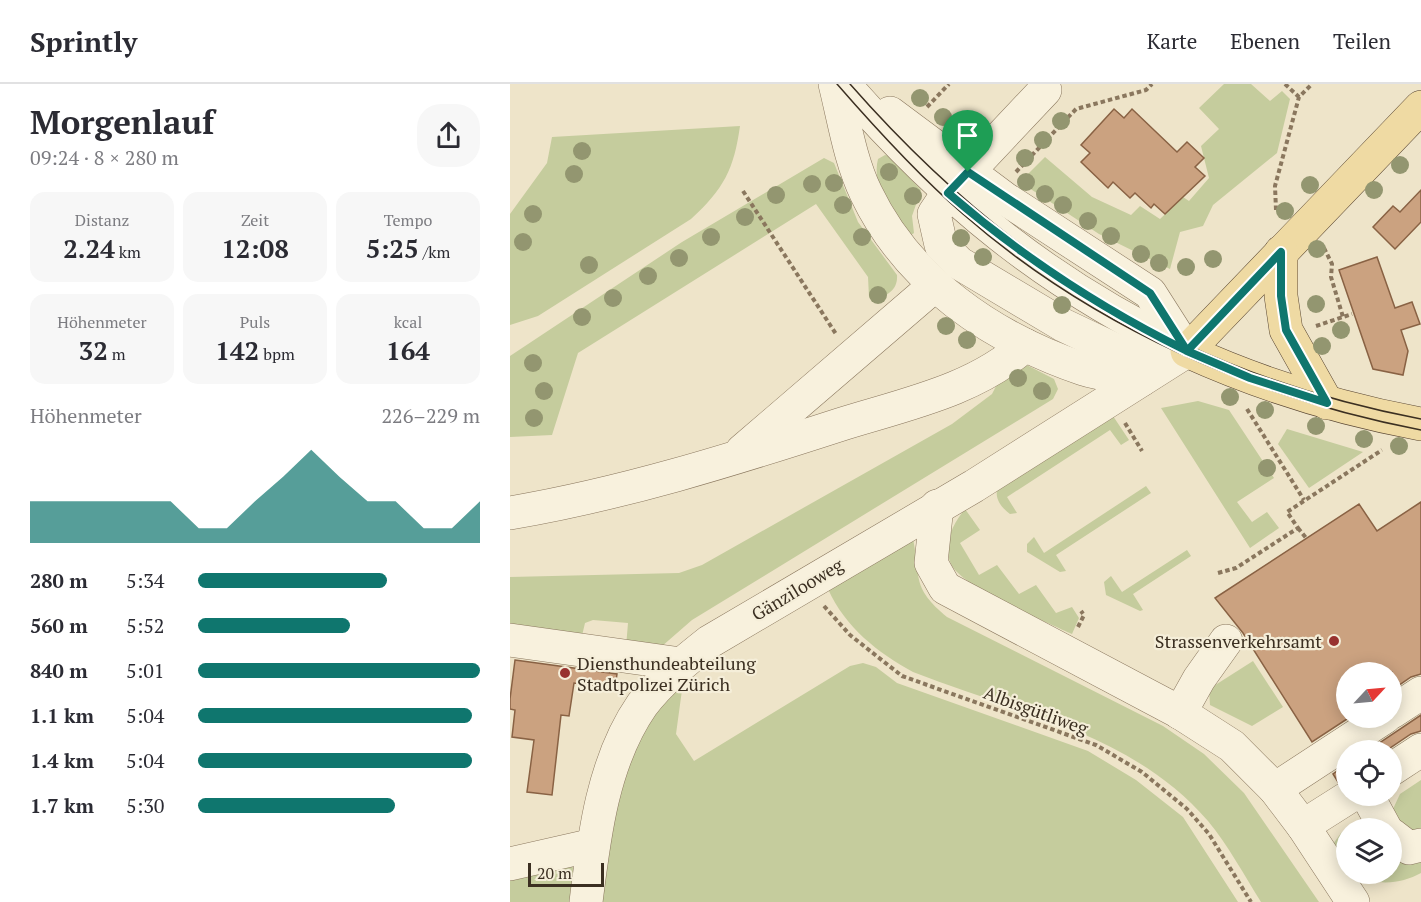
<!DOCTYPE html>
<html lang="de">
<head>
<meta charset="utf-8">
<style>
  :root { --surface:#fff; --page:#f7f7f7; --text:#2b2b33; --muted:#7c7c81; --line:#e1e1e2; --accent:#0f766e }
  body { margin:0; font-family:"PT Serif",serif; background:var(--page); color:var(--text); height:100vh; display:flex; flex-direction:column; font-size:22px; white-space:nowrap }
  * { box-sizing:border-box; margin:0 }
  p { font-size:20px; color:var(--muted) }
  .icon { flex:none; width:33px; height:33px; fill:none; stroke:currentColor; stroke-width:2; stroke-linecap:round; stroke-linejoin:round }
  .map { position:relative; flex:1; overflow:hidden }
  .side { display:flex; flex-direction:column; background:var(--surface); width:510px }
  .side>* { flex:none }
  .needle { width:39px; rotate:64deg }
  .controls { position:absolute; left:826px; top:578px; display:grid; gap:12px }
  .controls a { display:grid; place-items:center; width:66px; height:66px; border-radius:50%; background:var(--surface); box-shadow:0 3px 15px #0003; font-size:30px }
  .scale { position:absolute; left:18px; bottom:15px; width:76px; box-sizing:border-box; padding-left:6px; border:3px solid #3b2f21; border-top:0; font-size:16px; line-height:21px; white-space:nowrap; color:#3b2f21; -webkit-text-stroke:4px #f5eed9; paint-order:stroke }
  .pin { position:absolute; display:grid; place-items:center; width:51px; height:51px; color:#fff; margin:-62px -26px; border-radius:50% 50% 50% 0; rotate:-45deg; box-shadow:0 0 6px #0007 }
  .pin .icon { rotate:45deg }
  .round { display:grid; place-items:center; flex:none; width:63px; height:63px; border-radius:24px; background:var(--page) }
  .overview { display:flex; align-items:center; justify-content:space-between; height:102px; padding:0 30px }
  h1 { font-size:33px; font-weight:700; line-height:45px }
  .metrics { display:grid; grid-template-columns:repeat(3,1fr); gap:9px; height:102px; padding:6px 30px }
  .metrics div { display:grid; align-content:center; border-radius:15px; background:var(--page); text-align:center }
  .metrics b { font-size:26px; font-weight:700 }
  .metrics small { font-size:16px; font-weight:400 }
  .metrics p { font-size:16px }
  .chart { height:168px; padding:12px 30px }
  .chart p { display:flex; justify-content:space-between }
  .chart svg { width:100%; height:108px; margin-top:6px; fill:var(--accent); opacity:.7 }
  ul { padding:0 30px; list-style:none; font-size:20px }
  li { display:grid; grid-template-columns:96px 72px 1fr; align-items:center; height:45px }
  li i { height:15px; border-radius:8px; background:var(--accent) }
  header { display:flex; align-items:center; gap:36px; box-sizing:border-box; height:84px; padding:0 30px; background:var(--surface); border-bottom:2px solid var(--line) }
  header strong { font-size:28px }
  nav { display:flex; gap:33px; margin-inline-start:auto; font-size:21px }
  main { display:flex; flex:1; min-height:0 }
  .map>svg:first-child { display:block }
  .green { fill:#c5cc9d }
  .building { fill:#cba280; stroke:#896244; stroke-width:1.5 }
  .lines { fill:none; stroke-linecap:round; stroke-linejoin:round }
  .minor-casing { stroke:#8a775e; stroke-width:34 }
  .major-casing { stroke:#584532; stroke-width:34 }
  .path { stroke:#8a775e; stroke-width:4; stroke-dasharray:4.5 3; stroke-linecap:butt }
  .minor { stroke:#f8f1dd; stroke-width:33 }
  .major { stroke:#efdaa3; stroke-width:33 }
  .tram { stroke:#3b2f21; stroke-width:1.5 }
  .tree { fill:#939670 }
  .route-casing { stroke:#fff; stroke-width:12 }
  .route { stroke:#0f766e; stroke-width:8 }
  .poi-dot { fill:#98322f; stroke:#f5eed9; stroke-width:2 }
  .labels { text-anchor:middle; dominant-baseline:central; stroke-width:4.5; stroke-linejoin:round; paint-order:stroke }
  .street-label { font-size:18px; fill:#3b2f21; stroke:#f5eed9 }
  .poi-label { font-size:18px; fill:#3b2f21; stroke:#f5eed9; text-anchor:end }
</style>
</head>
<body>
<header>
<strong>Sprintly</strong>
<nav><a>Karte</a><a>Ebenen</a><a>Teilen</a></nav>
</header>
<main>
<section class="side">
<div class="overview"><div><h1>Morgenlauf</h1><p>09:24 · 8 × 280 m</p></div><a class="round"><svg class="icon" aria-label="share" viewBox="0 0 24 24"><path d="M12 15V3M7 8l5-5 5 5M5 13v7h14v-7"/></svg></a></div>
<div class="metrics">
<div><p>Distanz</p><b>2.24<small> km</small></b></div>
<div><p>Zeit</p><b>12:08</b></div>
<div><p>Tempo</p><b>5:25<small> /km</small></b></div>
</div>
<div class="metrics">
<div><p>Höhenmeter</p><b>32<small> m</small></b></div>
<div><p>Puls</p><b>142<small> bpm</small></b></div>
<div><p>kcal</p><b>164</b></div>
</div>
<div class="chart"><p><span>Höhenmeter</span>226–229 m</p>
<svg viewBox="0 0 160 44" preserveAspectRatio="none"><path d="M0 44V27L10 27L20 27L30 27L40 27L50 27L60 38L70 38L80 27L90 17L100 6L110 17L120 27L130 27L140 38L150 38L160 27V44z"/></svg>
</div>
<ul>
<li><b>280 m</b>5:34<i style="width:67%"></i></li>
<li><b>560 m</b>5:52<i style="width:54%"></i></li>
<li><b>840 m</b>5:01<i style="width:100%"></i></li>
<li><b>1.1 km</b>5:04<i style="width:97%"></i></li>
<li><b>1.4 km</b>5:04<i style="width:97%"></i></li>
<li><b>1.7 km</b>5:30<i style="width:70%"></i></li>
</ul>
</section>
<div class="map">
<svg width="911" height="818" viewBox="0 0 911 818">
  <rect width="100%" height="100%" fill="#eee4c9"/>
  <g class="green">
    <path d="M714,0H741L760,17L772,7L780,15L767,69L703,121L693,142L670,148L660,185L589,150L510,98L535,73L582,113L621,131L630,122L650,135L673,113L679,117L699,94L691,62L709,45L689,24Z"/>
    <path d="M230,42C224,85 214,105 181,135L28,232L0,241V130L37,79L42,53Z"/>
    <path d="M375,71L379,72L411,106L402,132L404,149L395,155C383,131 361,102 368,75Z"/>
    <path d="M314,74L324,79L348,138L387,191C388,206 378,210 366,217L359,213L358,193L306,120L68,269L42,351L0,353V272L172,158Z"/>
    <path d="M501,273L544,295L548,305L543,315L182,536L151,563H116L118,539L83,536L75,539L71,556L0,547V493L169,489L192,481L442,340L482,310Z"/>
    <path d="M688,317L719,326L764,394L727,418L742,438L757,428L769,444L740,464L651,324Z"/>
    <path d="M603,332L619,356L611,361L600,346L497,413L507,429L500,430C493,425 485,416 487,406Z"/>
    <path d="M777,345L853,368L799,404L768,360Z"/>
    <path d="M636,402L641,409L546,471L556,487L550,488L517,468V460L524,453L534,469Z"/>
    <path d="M455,425L470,446L450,459L469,491L487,481L509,510L526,501L546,529L562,523L569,534L562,550C537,538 451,503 441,480C432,460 443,440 455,425Z"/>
    <path d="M403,455C411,494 401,503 437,533L653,642L694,670L734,709L809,818H751C734,791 718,761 698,737C622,649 507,629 403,588C368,569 335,543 318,505Z"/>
    <path d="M677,466L681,472L623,510L633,526L630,527L596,511L594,498L601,492L612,508Z"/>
    <path d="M743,577L773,623L742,642L700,621L699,605Z"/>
    <path d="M353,579L366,583L387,599L578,667L626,696L673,733L728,818H87L116,666L162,607L172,606L166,650L184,677L340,582Z"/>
    <path d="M911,696V753L892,748L882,727L890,710Z"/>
    <path d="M837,745V783L823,760L831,749Z"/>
    <path d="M882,772L911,777V789C891,800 864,803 845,789H882Z"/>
    <path d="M58,780L65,785L68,818H0V790Z"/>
  </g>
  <g class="building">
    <path d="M604,25L614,34L622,25L667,68L677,58L694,74L685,83L695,92L655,130L644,120L641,124L625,109L620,114L603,98L598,104L571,78L580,69L571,61Z"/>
    <path d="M911,106V138L885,165L863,143L883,122L890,128Z"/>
    <path d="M867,173L885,224L902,218L910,240L891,246L898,267L893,291L863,285L829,186Z"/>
    <path d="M911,418V590L901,593L882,606V588H837V635L802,658L733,549L705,514L849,420L867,447Z"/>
    <path d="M5,576L107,590L105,604L64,599L59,632L51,631L42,711L17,708L24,656L2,653L5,626L0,625V615Z"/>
    <path d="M911,631V647L901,650L877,666H859Z"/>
    <path d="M837,680V694L828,698L823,690Z"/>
  </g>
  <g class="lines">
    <defs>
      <g id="minor">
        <path d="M325,0C334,36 340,76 356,109C398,197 482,254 573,285C591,291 612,292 631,296"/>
        <path d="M334,0C436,117 535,198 675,266"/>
        <path d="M535,6L438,109L424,130L431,161L449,179L553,241L614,270L675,267"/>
        <path d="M380,29L494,114L640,209L677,267"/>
        <path d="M232,367L424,202"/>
        <path d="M427,422L421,479L435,504L669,628L722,662L765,705L793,742L843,818"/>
        <path d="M0,429C112,410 221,376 329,341C392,321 465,307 515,261"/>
        <path d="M0,556L171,580"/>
        <path d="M882,628L911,609"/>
        <path d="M670,629L689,595L716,557"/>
        <path d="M882,685L911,666"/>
        <path d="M765,705L875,633"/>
        <path d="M857,711L875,744"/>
        <path d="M793,742L842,711"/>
        <path d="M882,751L899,764L911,761"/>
        <path d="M0,780L83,761"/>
        <path d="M76,818C84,752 93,677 132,621C150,597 175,577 199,558L464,402L677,267"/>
      </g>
      <g id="major">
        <path d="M911,23L677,267C752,301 830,325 911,340"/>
        <path d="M771,168V212L776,246L817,319"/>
      </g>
    </defs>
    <use href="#minor" class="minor-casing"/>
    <use href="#major" class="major-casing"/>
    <g class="path">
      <path d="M775,0L789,13"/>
      <path d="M417,23L439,0"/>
      <path d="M506,88L566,25L636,6L642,0"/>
      <path d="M233,107L326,250"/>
      <path d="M766,126L765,102L789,13L802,0"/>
      <path d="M814,164L822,180L821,193L833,233"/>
      <path d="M806,242L842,230"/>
      <path d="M737,325L794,416"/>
      <path d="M615,339L632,367"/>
      <path d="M788,444L796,454"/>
      <path d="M708,489L726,484L788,444L777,428L872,366"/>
      <path d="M314,522L340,551L392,592L586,661L632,688L677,725L699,750L741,818"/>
      <path d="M568,543L574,531L571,527"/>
    </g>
    <use href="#minor" class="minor"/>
    <use href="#major" class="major"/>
    <g class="tram">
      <path d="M327,0C367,46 407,90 453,130C582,243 744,314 911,346"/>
      <path d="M340,0C498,180 674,290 911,335"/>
    </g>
  </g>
  <g class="tree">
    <circle cx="410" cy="14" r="9"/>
    <circle cx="433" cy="33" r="9"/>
    <circle cx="551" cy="37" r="9"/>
    <circle cx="533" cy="56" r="9"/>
    <circle cx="72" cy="67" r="9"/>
    <circle cx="515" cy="74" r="9"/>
    <circle cx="890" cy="81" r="9"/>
    <circle cx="379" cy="88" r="9"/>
    <circle cx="64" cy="90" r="9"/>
    <circle cx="516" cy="98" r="9"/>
    <circle cx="324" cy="99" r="9"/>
    <circle cx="302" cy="100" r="9"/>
    <circle cx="800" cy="101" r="9"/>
    <circle cx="864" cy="106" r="9"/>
    <circle cx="535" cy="110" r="9"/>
    <circle cx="266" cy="111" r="9"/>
    <circle cx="403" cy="112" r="9"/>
    <circle cx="333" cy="121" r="9"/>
    <circle cx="553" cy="121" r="9"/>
    <circle cx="775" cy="127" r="9"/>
    <circle cx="23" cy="130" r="9"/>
    <circle cx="235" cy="133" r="9"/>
    <circle cx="578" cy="137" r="9"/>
    <circle cx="601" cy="152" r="9"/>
    <circle cx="201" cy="153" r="9"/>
    <circle cx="352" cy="153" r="9"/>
    <circle cx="451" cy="154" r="9"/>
    <circle cx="13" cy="158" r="9"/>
    <circle cx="807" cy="165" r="9"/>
    <circle cx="631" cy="170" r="9"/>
    <circle cx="473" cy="173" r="9"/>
    <circle cx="169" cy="174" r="9"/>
    <circle cx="703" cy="175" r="9"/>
    <circle cx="649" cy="179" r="9"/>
    <circle cx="79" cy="181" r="9"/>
    <circle cx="676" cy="183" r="9"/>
    <circle cx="138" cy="192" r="9"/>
    <circle cx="368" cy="211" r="9"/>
    <circle cx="103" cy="214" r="9"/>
    <circle cx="806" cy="220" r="9"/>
    <circle cx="552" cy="221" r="9"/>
    <circle cx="72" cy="233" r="9"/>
    <circle cx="436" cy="242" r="9"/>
    <circle cx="831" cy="246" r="9"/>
    <circle cx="457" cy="256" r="9"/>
    <circle cx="812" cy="262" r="9"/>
    <circle cx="23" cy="279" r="9"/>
    <circle cx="508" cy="294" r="9"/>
    <circle cx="34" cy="307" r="9"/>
    <circle cx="532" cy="307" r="9"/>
    <circle cx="720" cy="313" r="9"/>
    <circle cx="755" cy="326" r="9"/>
    <circle cx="24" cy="334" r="9"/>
    <circle cx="806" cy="342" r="9"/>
    <circle cx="854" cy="355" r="9"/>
    <circle cx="889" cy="362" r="9"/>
    <circle cx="757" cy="384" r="9"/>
  </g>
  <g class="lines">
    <defs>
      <path id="route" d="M458,88L438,109C511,172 590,224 677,267L771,168V212L776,246L817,319L740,294L677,267L640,209L458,88"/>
    </defs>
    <use href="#route" class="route-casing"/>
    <use href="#route" class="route"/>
  </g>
  <g class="poi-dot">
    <circle cx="824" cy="557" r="6"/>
    <circle cx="55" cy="589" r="6"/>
  </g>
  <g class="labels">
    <g class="street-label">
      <text transform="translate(287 505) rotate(-31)">Gänzilooweg</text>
      <text transform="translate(526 626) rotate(20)">Albisgütliweg</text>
    </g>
    <g class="poi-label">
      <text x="812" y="557">Strassenverkehrsamt</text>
      <text x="67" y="579" text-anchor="start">Diensthundeabteilung<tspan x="67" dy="21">Stadtpolizei Zürich</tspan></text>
    </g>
  </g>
</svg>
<div class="controls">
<a><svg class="needle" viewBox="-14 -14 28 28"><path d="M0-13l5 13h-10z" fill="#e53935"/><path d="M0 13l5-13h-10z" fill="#7c7c81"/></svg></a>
<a><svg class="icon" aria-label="locate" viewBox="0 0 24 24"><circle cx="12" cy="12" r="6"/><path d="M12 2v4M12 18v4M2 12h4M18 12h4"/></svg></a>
<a><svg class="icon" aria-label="layers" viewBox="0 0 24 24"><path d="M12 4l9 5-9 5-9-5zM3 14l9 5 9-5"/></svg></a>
</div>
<div class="scale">20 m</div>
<div class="pin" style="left:458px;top:88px;background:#1e9e55"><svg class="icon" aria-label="arrive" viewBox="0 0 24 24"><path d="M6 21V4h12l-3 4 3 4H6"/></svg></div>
</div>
</main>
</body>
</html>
